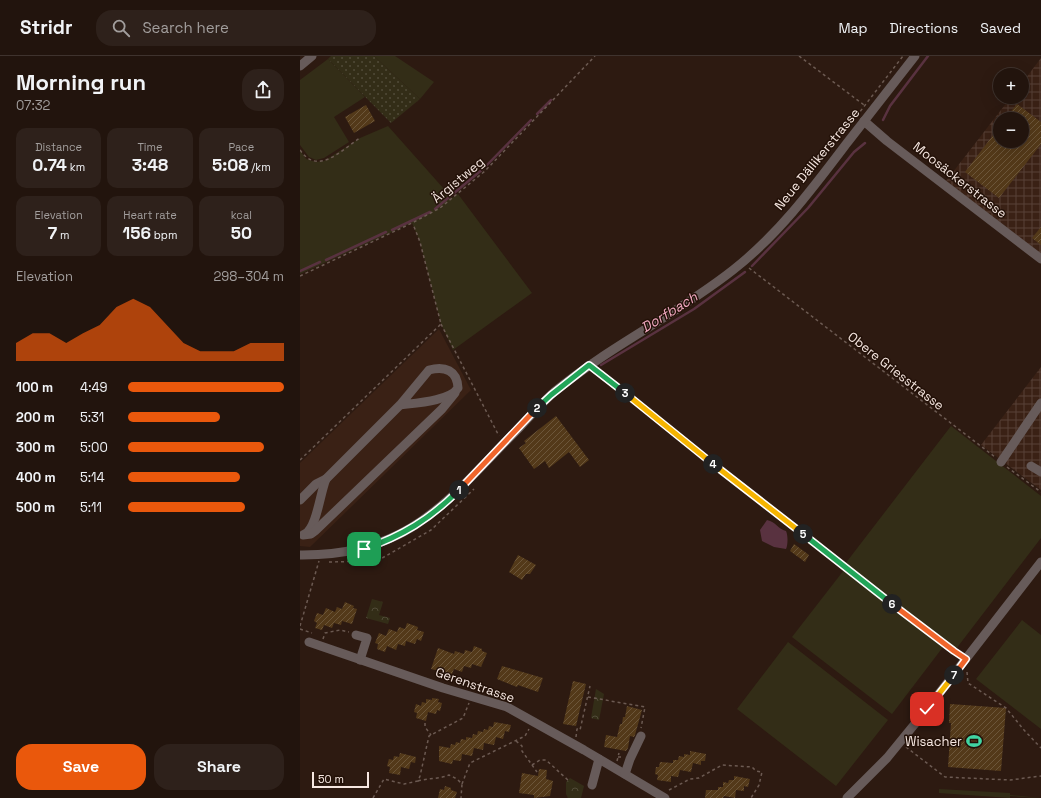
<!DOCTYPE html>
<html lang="en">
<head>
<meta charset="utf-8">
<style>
  :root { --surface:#22140d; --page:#2e211b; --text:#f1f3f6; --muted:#a29e9d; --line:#3f332e; --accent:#ea580c }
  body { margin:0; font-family:"Space Grotesk",sans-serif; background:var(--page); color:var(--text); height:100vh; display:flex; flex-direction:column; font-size:15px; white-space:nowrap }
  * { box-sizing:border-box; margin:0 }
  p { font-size:13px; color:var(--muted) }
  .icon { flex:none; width:22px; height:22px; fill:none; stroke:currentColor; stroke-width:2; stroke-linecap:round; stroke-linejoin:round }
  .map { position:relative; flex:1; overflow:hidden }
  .panel { display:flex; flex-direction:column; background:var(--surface); width:300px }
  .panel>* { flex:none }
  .controls { position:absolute; left:693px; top:12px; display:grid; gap:8px }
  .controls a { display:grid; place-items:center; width:36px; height:36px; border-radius:50%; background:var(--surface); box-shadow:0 4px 16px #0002,0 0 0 1px var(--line); font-size:20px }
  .scale { position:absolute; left:12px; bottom:10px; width:57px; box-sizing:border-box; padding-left:4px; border:2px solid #f6e7e1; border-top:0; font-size:11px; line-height:14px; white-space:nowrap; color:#f6e7e1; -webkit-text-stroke:3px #231108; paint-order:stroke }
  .pin { position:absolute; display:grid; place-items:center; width:34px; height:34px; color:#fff; margin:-17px; border-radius:8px; box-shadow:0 2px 6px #0006 }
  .km { position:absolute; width:20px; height:20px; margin:-10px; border-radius:50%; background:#222; color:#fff; font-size:11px; line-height:20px; text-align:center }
  .round { display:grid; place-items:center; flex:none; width:42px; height:42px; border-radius:16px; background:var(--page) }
  .head { display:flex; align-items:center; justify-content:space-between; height:68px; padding:0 16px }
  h1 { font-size:22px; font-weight:800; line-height:30px }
  .stats { display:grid; grid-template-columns:repeat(3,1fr); gap:6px; height:68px; padding:4px 16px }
  .stats div { display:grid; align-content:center; border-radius:10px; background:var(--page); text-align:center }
  .stats b { font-size:17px; font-weight:800 }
  .stats small { font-size:11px; font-weight:400 }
  .stats p { font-size:11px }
  .chart { height:112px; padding:8px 16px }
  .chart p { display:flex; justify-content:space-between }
  .chart svg { width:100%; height:72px; margin-top:4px; fill:var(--accent); opacity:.7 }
  .button { display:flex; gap:8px; margin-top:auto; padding:8px 16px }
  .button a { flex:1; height:46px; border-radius:16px; background:var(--accent); color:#fff; font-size:16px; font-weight:800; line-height:46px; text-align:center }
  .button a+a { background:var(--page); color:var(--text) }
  ul { padding:0 16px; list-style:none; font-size:13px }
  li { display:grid; grid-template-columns:64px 48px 1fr; align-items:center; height:30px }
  li i { height:10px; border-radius:5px; background:var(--accent) }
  header { display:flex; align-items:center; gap:24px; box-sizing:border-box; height:56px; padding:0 20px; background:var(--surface); border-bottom:1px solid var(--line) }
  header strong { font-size:19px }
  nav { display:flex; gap:22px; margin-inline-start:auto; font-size:14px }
  .search { width:280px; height:36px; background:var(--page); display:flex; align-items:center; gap:10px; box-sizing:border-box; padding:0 14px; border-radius:16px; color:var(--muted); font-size:15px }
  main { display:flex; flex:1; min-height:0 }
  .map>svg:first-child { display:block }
  .built { fill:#3a2115 }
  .industrial { fill:url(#industrial-grid); fill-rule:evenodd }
  .grass { fill:#332d17 }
  .park { fill:url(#park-crowns) }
  .garden { fill:url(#garden-dots) }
  .water { fill:#593240 }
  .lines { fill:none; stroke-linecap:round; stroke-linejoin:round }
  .stream { stroke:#593240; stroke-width:2.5 }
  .building { fill:url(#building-hatch) }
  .path { stroke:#6c5a52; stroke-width:1.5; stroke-dasharray:3 3; stroke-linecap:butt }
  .minor { stroke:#675b5a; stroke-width:9 }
  .split-1-casing { stroke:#fff; stroke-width:8 }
  .split-2-casing { stroke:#fff; stroke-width:8 }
  .split-3-casing { stroke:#fff; stroke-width:8 }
  .split-4-casing { stroke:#fff; stroke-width:8 }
  .split-5-casing { stroke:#fff; stroke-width:8 }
  .split-6-casing { stroke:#fff; stroke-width:8 }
  .split-7-casing { stroke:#fff; stroke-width:8 }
  .split-8-casing { stroke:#fff; stroke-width:8 }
  .split-1 { stroke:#22a559; stroke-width:5 }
  .split-2 { stroke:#f0652b; stroke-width:5 }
  .split-3 { stroke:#22a559; stroke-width:5 }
  .split-4 { stroke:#f5b400; stroke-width:5 }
  .split-5 { stroke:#f5b400; stroke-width:5 }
  .split-6 { stroke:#22a559; stroke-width:5 }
  .split-7 { stroke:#f0652b; stroke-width:5 }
  .split-8 { stroke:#f5b400; stroke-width:5 }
  .labels { text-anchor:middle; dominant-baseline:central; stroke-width:3; stroke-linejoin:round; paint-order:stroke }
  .street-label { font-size:13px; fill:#f6e7e1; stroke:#231108 }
  .poi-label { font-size:13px; fill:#f6e7e1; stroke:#231108; text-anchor:end }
  .water-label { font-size:14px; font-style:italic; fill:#f1a9c1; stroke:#231108 }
</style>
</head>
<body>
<header>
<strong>Stridr</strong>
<div class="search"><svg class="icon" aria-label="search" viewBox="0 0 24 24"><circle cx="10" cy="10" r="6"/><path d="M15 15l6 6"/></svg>Search here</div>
<nav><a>Map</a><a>Directions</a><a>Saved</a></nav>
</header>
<main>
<section class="panel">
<div class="head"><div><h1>Morning run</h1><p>07:32</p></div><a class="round"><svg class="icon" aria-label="share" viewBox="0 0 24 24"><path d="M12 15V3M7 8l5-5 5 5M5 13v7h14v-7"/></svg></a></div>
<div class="stats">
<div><p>Distance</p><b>0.74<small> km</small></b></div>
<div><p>Time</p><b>3:48</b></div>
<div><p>Pace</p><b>5:08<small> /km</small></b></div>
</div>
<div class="stats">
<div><p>Elevation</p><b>7<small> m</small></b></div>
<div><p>Heart rate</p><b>156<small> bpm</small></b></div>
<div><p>kcal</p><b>50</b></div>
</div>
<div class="chart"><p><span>Elevation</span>298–304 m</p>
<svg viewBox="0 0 160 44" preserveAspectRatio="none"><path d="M0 44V33L10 27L20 27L30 33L40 27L50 22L60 11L70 6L80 11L90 22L100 33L110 38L120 38L130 38L140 33L150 33L160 33V44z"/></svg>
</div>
<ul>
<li><b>100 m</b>4:49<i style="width:100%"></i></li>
<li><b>200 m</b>5:31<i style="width:59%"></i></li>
<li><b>300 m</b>5:00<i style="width:87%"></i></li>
<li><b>400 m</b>5:14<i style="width:72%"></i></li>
<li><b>500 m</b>5:11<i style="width:75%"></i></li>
</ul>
<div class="button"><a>Save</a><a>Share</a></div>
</section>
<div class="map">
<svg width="741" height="742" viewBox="0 0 741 742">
  <defs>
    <pattern id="industrial-grid" width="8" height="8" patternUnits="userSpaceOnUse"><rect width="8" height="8" fill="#3a2115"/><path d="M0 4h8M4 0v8" fill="none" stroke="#574137"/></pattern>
    <pattern id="park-crowns" width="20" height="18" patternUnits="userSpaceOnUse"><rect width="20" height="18" fill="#332d17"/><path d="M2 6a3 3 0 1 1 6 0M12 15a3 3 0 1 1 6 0" fill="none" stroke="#514b38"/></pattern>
    <pattern id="garden-dots" width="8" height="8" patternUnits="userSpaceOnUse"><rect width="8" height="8" fill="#332d17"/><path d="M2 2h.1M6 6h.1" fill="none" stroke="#514b38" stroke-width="1.8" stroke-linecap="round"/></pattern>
    <pattern id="building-hatch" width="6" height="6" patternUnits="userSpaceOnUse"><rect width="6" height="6" fill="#533919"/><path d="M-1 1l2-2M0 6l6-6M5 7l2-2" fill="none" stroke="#6c563a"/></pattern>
  </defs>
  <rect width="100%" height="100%" fill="#2d1a11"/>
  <path class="built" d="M139,273L171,334L10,491L0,490V407Z"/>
  <g class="industrial">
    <path d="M741,2V198L646,125L711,41H722V27ZM700,63H722V85H700Z"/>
    <path d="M741,311V434L681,389Z"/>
  </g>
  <g class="grass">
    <path d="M74,0H95L134,26L120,43Z"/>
    <path d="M28,3L65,41L34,61L49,86L24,102L16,104L9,101L0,89V24Z"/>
    <path d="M88,70L152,142L158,138L232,237L153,294L141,268L120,186L112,167L0,218V94L6,103L16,106L24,105L60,82Z"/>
    <path d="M651,370L741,440V482L656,593L545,508Z"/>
    <path d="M544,514L643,591L592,658L492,581Z"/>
    <path d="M722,564L741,579V673L676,623Z"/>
    <path d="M488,586L588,664L536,730L437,653Z"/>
    <path d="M639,733L710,737V739L741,742L710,740V742L639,737Z"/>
  </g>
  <g class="park">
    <path d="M72,543L83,546L79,559L90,562L88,568L66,562Z"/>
    <path d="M296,633L304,638L299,664L291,662Z"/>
    <path d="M270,722L284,730L281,742H268L266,738V726Z"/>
  </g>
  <path class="garden" d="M31,0H74L120,43L91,67L28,3Z"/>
  <path class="water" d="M467,464C476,466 478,473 486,475C488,479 488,489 486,493L474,491L462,485L460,474Z"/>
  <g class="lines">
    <g class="stream">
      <path d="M237,58L251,44"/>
      <path d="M583,64L590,50L628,0"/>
      <path d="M186,110L231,64"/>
      <path d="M135,153L184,112"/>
      <path d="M92,174L130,156"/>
      <path d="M26,204L86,176"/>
      <path d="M452,210L508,152L554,96L565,87"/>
      <path d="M0,215L20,206"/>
      <path d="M301,309L394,253L445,216"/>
    </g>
  </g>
  <g class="building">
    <path d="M717,48L741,66V88L699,142L665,116L700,70V85H722V63H705Z"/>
    <path d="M66,49L75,65L54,77L45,61Z"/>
    <path d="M741,171V189L732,182Z"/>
    <path d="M256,360L289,404L280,411L269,396L249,412L245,405L234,413L219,392L226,387L224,385Z"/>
    <path d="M494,488L509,499L505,506L490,495Z"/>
    <path d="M218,499L236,509L230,518H226L222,524L209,516Z"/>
    <path d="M45,546L54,550L53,552L57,553L52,568L42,565L41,569L34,567L32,572L24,569L22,574L15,572L17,567L14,565L17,557L23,559L26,552L35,556L37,551L42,553Z"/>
    <path d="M107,567L118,571L117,574L124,576L121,585L117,583L115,588L106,585L105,590L98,588L96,594L87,590L85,596L77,593L78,588L75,587L79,577L86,580L89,573L97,576L99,571L105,573Z"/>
    <path d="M174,590L182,593V595L187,597L181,611L172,608L171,612L164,610L162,616L154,613L152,618L131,613L138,592L154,598L155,595L164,598L165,594L172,596Z"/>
    <path d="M202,610L243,622L238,636L218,629L217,631L197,623Z"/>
    <path d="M273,625L286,628L276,670L263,668Z"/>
    <path d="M132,642L139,643L138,646L142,647L140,655L137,654L136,658L128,656L126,665L116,662L117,657L114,656L116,648L121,650L122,646L126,647V643L132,644Z"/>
    <path d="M650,648L706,652L701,715L648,711L651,667H649Z"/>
    <path d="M327,650L342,654L335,679L334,681L330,680L328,692L326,695L304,691L306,679L317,681L320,668H322L323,661H325Z"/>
    <path d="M194,666L211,669L209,676L205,675L203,683L196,681L194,689L184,687L183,694L174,692L172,700L162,698L161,705L153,704L152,708L139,705V690L150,692L151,688L155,689L156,686L160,687L161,683L166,684V681L172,682L173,678L177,679L178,675L183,676L184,673L188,674L189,670L193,671Z"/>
    <path d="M390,695L406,698L405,705H401V709L393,707L391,716L380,714L378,721L371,720V726L357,724L358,719L355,718L356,711H359L360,706L373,707V704H378L379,700L384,701V698L390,699Z"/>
    <path d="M100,697L116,701L115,707L111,706L109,713L101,711L100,719L89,717L90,711L87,710L89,703L93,704L94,700L99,701Z"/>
    <path d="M239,713L247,714L246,723L253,725L250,740L234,742V739L219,737L222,717L238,720Z"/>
    <path d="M434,720L450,723L448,731L444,730V735L436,734L435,742L424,740L423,742H405L406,734H418V731H423V726L428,727L429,724H434Z"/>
    <path d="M145,730L151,732V734L157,736L155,742H138L140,733L144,734Z"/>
  </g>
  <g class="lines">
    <g class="path">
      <path d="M499,0L564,49"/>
      <path d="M542,79L603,0"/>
      <path d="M0,94C18,120 40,95 60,82"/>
      <path d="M449,212L695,401"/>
      <path d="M0,220L112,167L140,152L185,115L295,0"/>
      <path d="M141,268L199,380"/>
      <path d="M296,315L470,453L659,598"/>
      <path d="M0,404L141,268L120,186L113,168"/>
      <path d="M707,411L741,436"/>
      <path d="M29,506L77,505L131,474L174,433"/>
      <path d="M0,570L19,505"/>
      <path d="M0,573L12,577"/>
      <path d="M23,583L25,577L40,574L49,576"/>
      <path d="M667,616L668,627L706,652L724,674L741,692"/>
      <path d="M288,641L345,651L341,672"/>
      <path d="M125,667V671L131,679"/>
      <path d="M276,681L277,673L280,674L290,630"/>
      <path d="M216,685L222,690V695L237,716"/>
      <path d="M606,691L645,721L710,724L741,720"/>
      <path d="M318,701H322"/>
      <path d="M317,705L319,697"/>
      <path d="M232,709L240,704H246L269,725"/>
      <path d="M118,725C128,722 140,723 149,719L157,723L162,728L161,742"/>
      <path d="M162,728L170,707L225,680L229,673"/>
      <path d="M369,734L390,723L399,722L422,709L452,711L456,715L462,716L459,729L451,742"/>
      <path d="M73,742L84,723L104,728L118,725L120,720L129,680L163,662L169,647"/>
    </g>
    <g class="minor">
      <path d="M0,10L12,0"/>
      <path d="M564,65L587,85L741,203"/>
      <path d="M701,406L741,347"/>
      <path d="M731,410L741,416"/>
      <path d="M0,444L16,428L26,423L100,349L129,314C145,310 157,314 158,332C150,345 115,347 100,349"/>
      <path d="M5,478C17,471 20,437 26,423"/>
      <path d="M3,479L11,478L15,475L142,353L155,337"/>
      <path d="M0,499C112,500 148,443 220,371C231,359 242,347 254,336C310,290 376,259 433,214C478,179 513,132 547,87C570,58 592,29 615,0"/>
      <path d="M56,579L67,582L60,604"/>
      <path d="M9,586L143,632L207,651L284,694L365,742"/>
      <path d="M325,718L330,703L341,680"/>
      <path d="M292,729L299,703"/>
      <path d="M547,742L587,702L627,653L741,506"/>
    </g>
  </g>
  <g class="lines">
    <defs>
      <path id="split-1" d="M64,493C102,480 130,463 159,434"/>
      <path id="split-2" d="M159,434L237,352"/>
      <path id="split-3" d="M237,352L251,339L289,309L325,337"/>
      <path id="split-4" d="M325,337L413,408"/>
      <path id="split-5" d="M413,408L503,478"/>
      <path id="split-6" d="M503,478L592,548"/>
      <path id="split-7" d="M592,548L654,595L666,603L654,619"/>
      <path id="split-8" d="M627,653L654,619"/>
    </defs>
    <use href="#split-1" class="split-1-casing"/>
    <use href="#split-2" class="split-2-casing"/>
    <use href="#split-3" class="split-3-casing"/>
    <use href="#split-4" class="split-4-casing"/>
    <use href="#split-5" class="split-5-casing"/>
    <use href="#split-6" class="split-6-casing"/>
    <use href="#split-7" class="split-7-casing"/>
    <use href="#split-8" class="split-8-casing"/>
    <use href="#split-1" class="split-1"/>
    <use href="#split-2" class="split-2"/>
    <use href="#split-3" class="split-3"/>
    <use href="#split-4" class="split-4"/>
    <use href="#split-5" class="split-5"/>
    <use href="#split-6" class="split-6"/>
    <use href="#split-7" class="split-7"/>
    <use href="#split-8" class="split-8"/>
  </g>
  <defs>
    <symbol id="stadium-bare" viewBox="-9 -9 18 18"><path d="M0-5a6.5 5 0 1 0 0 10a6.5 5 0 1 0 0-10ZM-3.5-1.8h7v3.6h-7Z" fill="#41d4a1" stroke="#231108" stroke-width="2.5" paint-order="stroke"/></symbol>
  </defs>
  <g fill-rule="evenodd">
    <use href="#stadium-bare" x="663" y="674" width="22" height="22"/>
  </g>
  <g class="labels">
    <g class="street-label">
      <text transform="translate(517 103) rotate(-51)">Neue Dällikerstrasse</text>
      <text transform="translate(158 124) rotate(-40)">Ärgistweg</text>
      <text transform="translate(660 124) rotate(38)">Moosäckerstrasse</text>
      <text transform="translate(596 315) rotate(38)">Obere Griesstrasse</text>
      <text transform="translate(175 629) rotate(19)">Gerenstrasse</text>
    </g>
    <g class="poi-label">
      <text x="662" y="685">Wisacher</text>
    </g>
    <g class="water-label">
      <text transform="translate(369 256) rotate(-32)">Dorfbach</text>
    </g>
  </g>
</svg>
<div class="controls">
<a>+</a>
<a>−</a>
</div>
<div class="scale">50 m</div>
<div class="pin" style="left:64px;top:493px;background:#1e9e55"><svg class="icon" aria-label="arrive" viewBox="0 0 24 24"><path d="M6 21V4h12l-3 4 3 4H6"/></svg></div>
<div class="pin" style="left:627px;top:653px;background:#d93025"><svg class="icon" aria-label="check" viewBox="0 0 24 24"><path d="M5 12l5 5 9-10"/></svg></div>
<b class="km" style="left:159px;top:434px">1</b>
<b class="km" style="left:237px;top:352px">2</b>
<b class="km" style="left:325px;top:337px">3</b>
<b class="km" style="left:413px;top:408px">4</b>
<b class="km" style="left:503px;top:478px">5</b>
<b class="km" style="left:592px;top:548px">6</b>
<b class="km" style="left:654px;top:619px">7</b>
</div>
</main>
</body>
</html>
